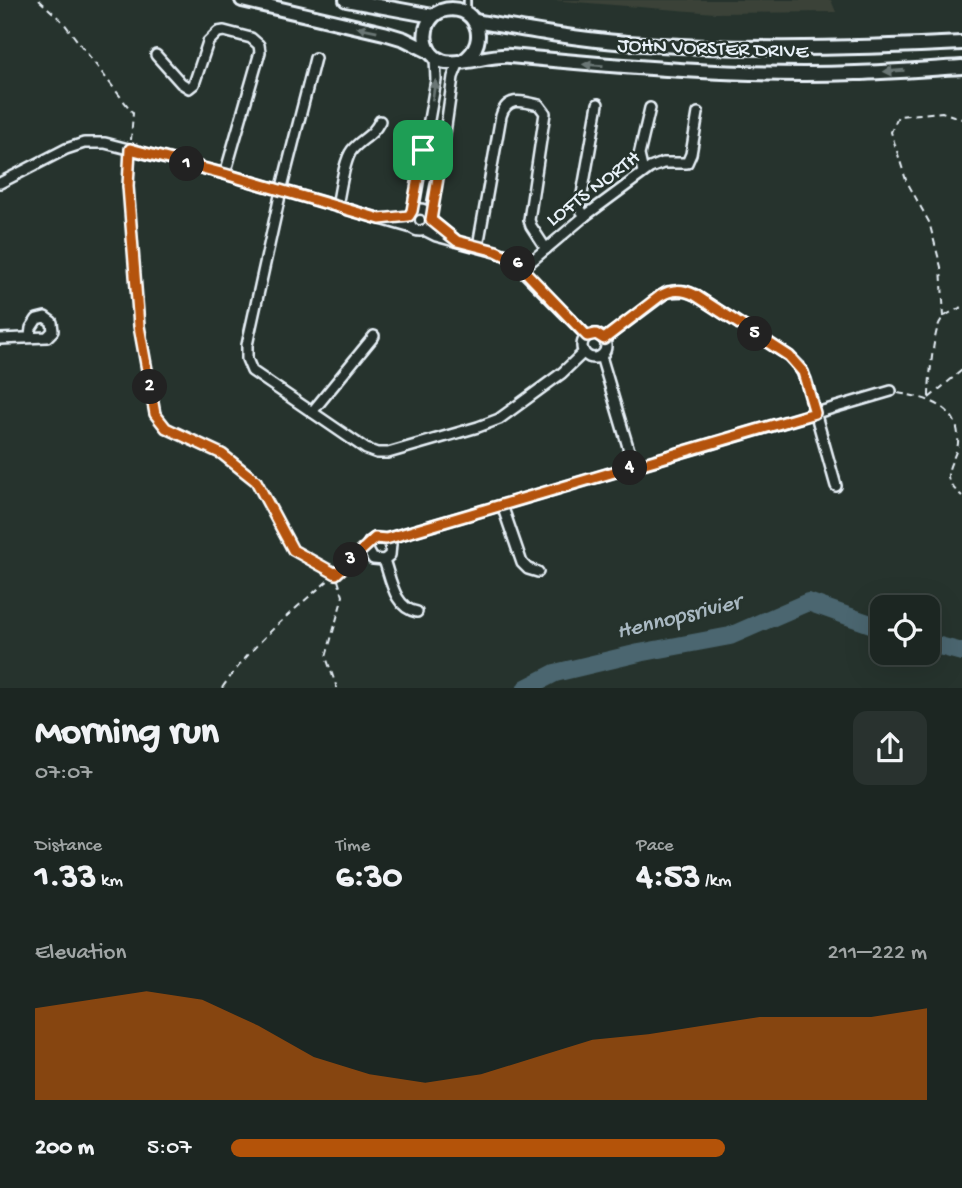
<!DOCTYPE html>
<html lang="en">
<head>
<meta charset="utf-8">
<style>
  :root { --surface:#1c2622; --page:#29322f; --text:#f1f3f6; --muted:#a0a5a5; --line:#3a4340; --accent:#b45309 }
  body { margin:0; font-family:"Gochi Hand",sans-serif; background:var(--page); color:var(--text); height:100vh; display:flex; flex-direction:column; font-size:26px; white-space:nowrap }
  * { box-sizing:border-box; margin:0 }
  p { font-size:23px; color:var(--muted) }
  .icon { flex:none; width:38px; height:38px; fill:none; stroke:currentColor; stroke-width:2; stroke-linecap:round; stroke-linejoin:round }
  .map { position:relative; height:688px; overflow:hidden }
  .side { display:flex; flex-direction:column; background:var(--surface); flex:1 }
  .side>* { flex:none }
  .tools { position:absolute; left:870px; top:595px; display:grid; gap:14px }
  .tools a { display:grid; place-items:center; width:70px; height:70px; border-radius:14px; background:var(--surface); box-shadow:0 7px 28px #0002,0 0 0 2px var(--line); font-size:35px }
  .pin { position:absolute; display:grid; place-items:center; width:60px; height:60px; color:#fff; margin:-30px; border-radius:14px; box-shadow:0 4px 10px #0006 }
  .km { position:absolute; width:35px; height:35px; margin:-18px; border-radius:50%; background:#222; color:#fff; font-size:19px; line-height:35px; text-align:center }
  .round { display:grid; place-items:center; flex:none; width:74px; height:74px; border-radius:14px; background:var(--page) }
  .overview { display:flex; align-items:center; justify-content:space-between; height:119px; padding:0 35px }
  h1 { font-size:38px; font-weight:700; line-height:52px }
  .figures { display:grid; grid-template-columns:repeat(3,1fr); gap:10px; height:119px; padding:7px 35px }
  .figures div { display:grid; align-content:center }
  .figures b { font-size:35px; font-weight:700 }
  .figures small { font-size:19px; font-weight:400 }
  .figures p { font-size:19px }
  .chart { height:196px; padding:14px 35px }
  .chart p { display:flex; justify-content:space-between }
  .chart svg { width:100%; height:126px; margin-top:7px; fill:var(--accent); opacity:.7 }
  ul { padding:0 35px; list-style:none; font-size:23px }
  li { display:grid; grid-template-columns:112px 84px 1fr; align-items:center; height:52px }
  li i { height:18px; border-radius:9px; background:var(--accent) }
  .map>svg:first-child { display:block }
  .built { fill:#3a4238 }
  .lines { fill:none; stroke-linecap:round; stroke-linejoin:round }
  .river { stroke:#4b6670; stroke-width:18 }
  .lane-casing { stroke:#e8f1f8; stroke-width:10 }
  .street-casing { stroke:#e8f1f8; stroke-width:14 }
  .secondary-casing { stroke:#e8f1f8; stroke-width:18 }
  .path { stroke:#e8f1f8; stroke-width:2; stroke-dasharray:7 5; stroke-linecap:butt }
  .lane { stroke:#26332d; stroke-width:4.5 }
  .street { stroke:#26332d; stroke-width:9 }
  .secondary { stroke:#26332d; stroke-width:12 }
  .oneway { fill:#6a7674 }
  .route-casing { stroke:#fff; stroke-width:14 }
  .route { stroke:#b45309; stroke-width:9 }
  .labels { text-anchor:middle; dominant-baseline:central; stroke-width:5; stroke-linejoin:round; paint-order:stroke }
  .street-label { font-size:21px; fill:#e8f1f8; stroke:#26332d }
  .water-label { font-size:23px; font-style:italic; fill:#a9b9c2; stroke:#26332d }
</style>
</head>
<body>
<div class="map">
<svg width="962" height="688" viewBox="0 0 962 688">
  <rect width="100%" height="100%" fill="#26332d"/>
  <filter id="ink" filterUnits="userSpaceOnUse"><feTurbulence type="fractalNoise" baseFrequency=".0143" numOctaves="2"/><feDisplacementMap in="SourceGraphic" scale="14" xChannelSelector="R" yChannelSelector="G"/><feConvolveMatrix kernelMatrix="1 2 1 2 8 2 1 2 1" color-interpolation-filters="sRGB"/></filter>
  <g filter="url(#ink)">
    <path class="built" d="M550,0H831L836,12L715,13Z"/>
    <g class="lines">
      <g class="river">
        <path d="M928,643L962,652"/>
        <path d="M526,688L555,673L639,653L730,636L808,602L882,628"/>
      </g>
      <defs>
        <path id="lane" d="M467,13V0"/>
        <g id="street">
          <path d="M156,55L181,83L189,88L194,84L208,42L218,32L224,31L251,38L259,45L260,52L225,174"/>
          <path d="M315,58L281,191L247,345V359L252,371L366,449L377,453H388L478,427L499,419L562,373L584,352"/>
          <path d="M643,172L639,155L650,108"/>
          <path d="M0,183L66,149L84,143H105L225,174L412,228"/>
          <path d="M337,206C340,192 344,160 352,150C362,138 372,137 380,121"/>
          <circle cx="420" cy="220" r="11"/>
          <path d="M413,211L436,80L435,57"/>
          <path d="M430,216L442,154L453,77L459,62"/>
          <path d="M585,216L580,209L581,200L598,104"/>
          <path d="M431,220L454,239"/>
          <path d="M424,230L436,236L507,255L587,336"/>
          <path d="M478,246L501,116C507,96 522,101 539,105L545,113L529,220L531,226L546,249"/>
          <path d="M522,269L585,216L650,168L663,163H687L691,154L698,113"/>
          <circle cx="594" cy="346" r="12"/>
          <path d="M0,339L47,337L53,331L52,322L45,317L37,319L31,328L30,336"/>
          <path d="M604,339L667,292L685,291L695,295L789,356L799,366L806,380L836,486"/>
          <path d="M601,356L634,467"/>
          <path d="M312,412L374,336"/>
          <path d="M502,505L522,563L528,569L538,572"/>
          <path d="M386,539L391,544L390,555L384,560L373,559L368,550L369,542L375,538L386,539L891,391"/>
          <path d="M384,560C391,579 394,608 417,612"/>
        </g>
        <g id="secondary">
          <path d="M242,0L384,33L404,39L430,52"/>
          <path d="M346,0L433,16"/>
          <path d="M475,21C526,30 576,39 628,43C739,51 850,49 962,43"/>
          <path d="M463,61C493,41 474,0 441,11C420,20 420,53 442,61C456,67 491,54 510,56C625,67 741,77 856,73C891,72 927,69 962,67"/>
        </g>
      </defs>
      <use href="#lane" class="lane-casing"/>
      <use href="#street" class="street-casing"/>
      <use href="#secondary" class="secondary-casing"/>
      <g class="path">
        <path d="M39,0L63,22L133,113L131,140"/>
        <path d="M130,159L128,186L139,326L155,414L166,428L222,454L256,481L293,550L336,574L359,554"/>
        <path d="M944,317L941,267L929,222L906,180L891,132L898,116L942,112L962,119"/>
        <path d="M898,393C927,398 961,406 958,443C957,454 949,464 948,474C947,483 956,491 962,496"/>
        <path d="M929,397C929,382 933,328 942,319C947,313 956,310 962,307"/>
        <path d="M929,398L962,370"/>
        <path d="M222,688C256,640 292,611 336,574L343,596L326,657L337,688"/>
      </g>
      <use href="#lane" class="lane"/>
      <use href="#street" class="street"/>
      <use href="#secondary" class="secondary"/>
    </g>
    <defs><path id="oneway-solid" d="M-6-.8H1V-3.2L6.5 0L1 3.2V.8H-6Z" transform="scale(1.75)"/></defs>
    <g class="oneway">
      <use href="#oneway-solid" transform="translate(367 29) rotate(-168)"/>
      <use href="#oneway-solid" transform="translate(593 65) rotate(-176)"/>
      <use href="#oneway-solid" transform="translate(894 71) rotate(176)"/>
      <use href="#oneway-solid" transform="translate(434 90) rotate(-81)"/>
    </g>
  </g>
  <g class="lines" filter="url(#ink)">
    <defs>
      <path id="route" d="M130,149L225,174L380,219L409,216L412,211L423,150L442,153L431,220L457,241L496,251L514,260L587,336L596,334L604,339L660,296C672,289 682,289 695,295L789,356L803,372L815,413L386,539L375,538L336,574L293,550L256,481L222,454L166,428L155,414L139,326L128,186Z"/>
    </defs>
    <use href="#route" class="route-casing"/>
    <use href="#route" class="route"/>
  </g>
  <g class="labels">
    <g class="street-label">
      <text transform="translate(713 50) rotate(2)">JOHN VORSTER DRIVE</text>
      <text transform="translate(594 190) rotate(-37)">LOFTS NORTH</text>
    </g>
    <g class="water-label">
      <text transform="translate(679 618) rotate(-14)">Hennopsrivier</text>
    </g>
  </g>
</svg>
<div class="tools">
<a><svg class="icon" aria-label="locate" viewBox="0 0 24 24"><circle cx="12" cy="12" r="6"/><path d="M12 2v4M12 18v4M2 12h4M18 12h4"/></svg></a>
</div>
<div class="pin" style="left:423px;top:150px;background:#1e9e55"><svg class="icon" aria-label="arrive" viewBox="0 0 24 24"><path d="M6 21V4h12l-3 4 3 4H6"/></svg></div>
<b class="km" style="left:187px;top:164px">1</b>
<b class="km" style="left:150px;top:387px">2</b>
<b class="km" style="left:351px;top:560px">3</b>
<b class="km" style="left:630px;top:468px">4</b>
<b class="km" style="left:755px;top:334px">5</b>
<b class="km" style="left:518px;top:264px">6</b>
</div>
<section class="side">
<div class="overview"><div><h1>Morning run</h1><p>07:07</p></div><a class="round"><svg class="icon" aria-label="share" viewBox="0 0 24 24"><path d="M12 15V3M7 8l5-5 5 5M5 13v7h14v-7"/></svg></a></div>
<div class="figures">
<div><p>Distance</p><b>1.33<small> km</small></b></div>
<div><p>Time</p><b>6:30</b></div>
<div><p>Pace</p><b>4:53<small> /km</small></b></div>
</div>
<div class="chart"><p><span>Elevation</span>211–222 m</p>
<svg viewBox="0 0 160 44" preserveAspectRatio="none"><path d="M0 44V12L10 9L20 6L30 9L40 18L50 29L60 35L70 38L80 35L90 29L100 23L110 21L120 18L130 15L140 15L150 15L160 12V44z"/></svg>
</div>
<ul>
<li><b>200 m</b>5:07<i style="width:71%"></i></li>
</ul>
</section>
</body>
</html>
